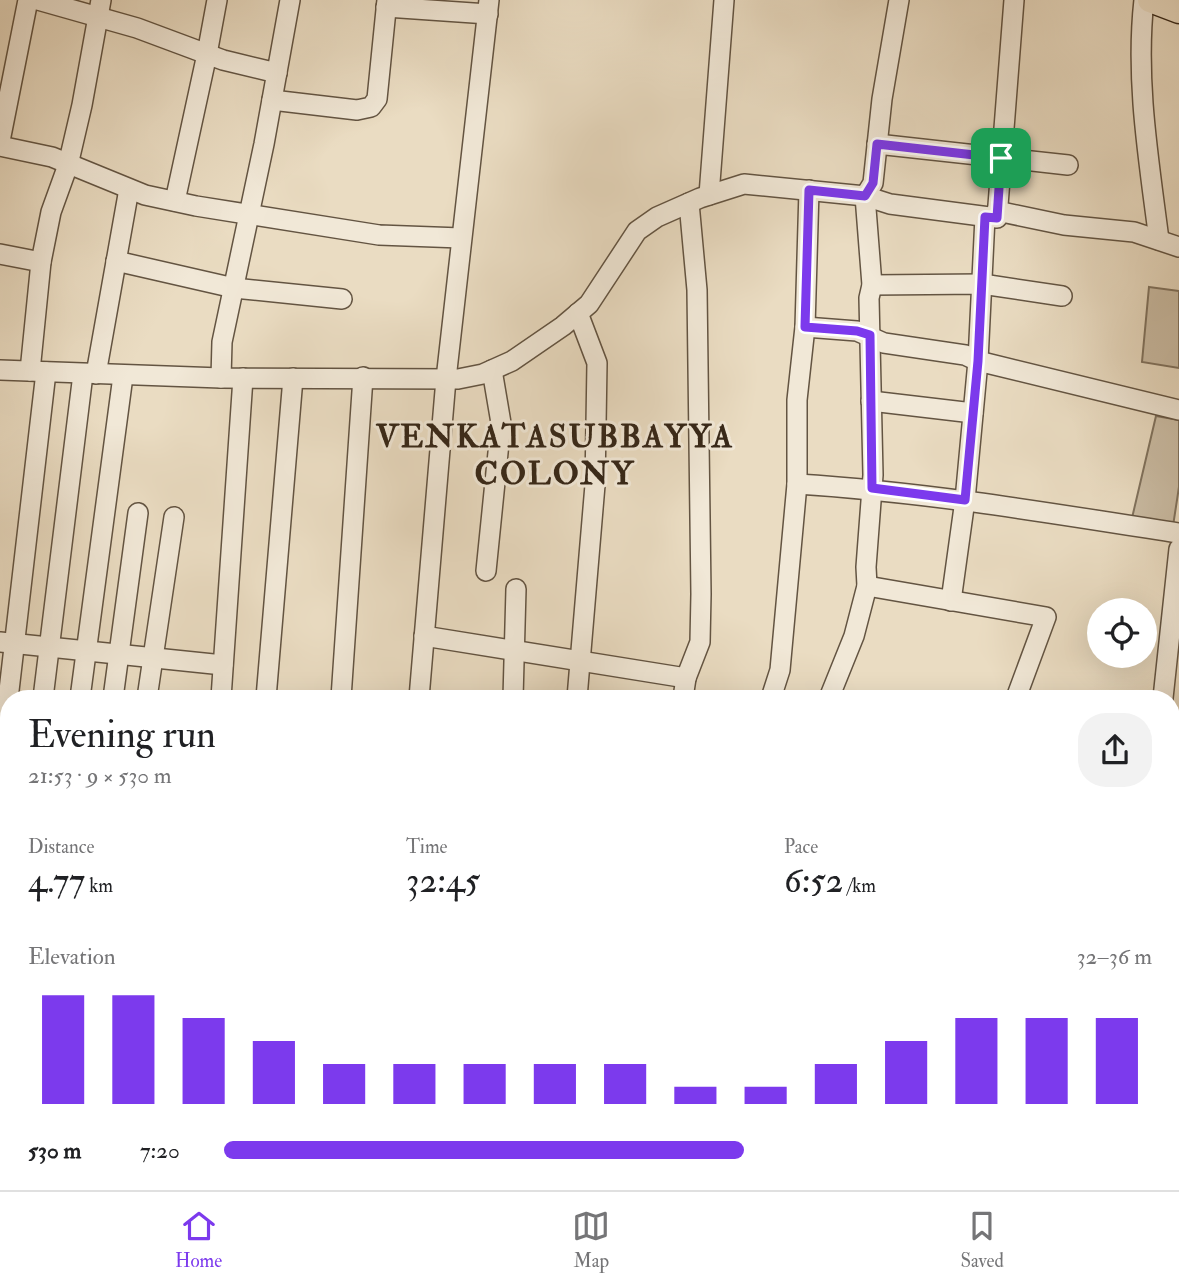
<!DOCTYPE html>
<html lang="en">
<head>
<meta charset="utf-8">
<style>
  :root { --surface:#fff; --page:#f2f2f2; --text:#202124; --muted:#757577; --line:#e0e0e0; --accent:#7c3aed }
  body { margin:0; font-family:"IM FELL Double Pica",serif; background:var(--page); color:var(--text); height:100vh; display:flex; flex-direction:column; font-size:26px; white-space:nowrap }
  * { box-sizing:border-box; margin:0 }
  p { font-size:23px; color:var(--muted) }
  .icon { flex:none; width:38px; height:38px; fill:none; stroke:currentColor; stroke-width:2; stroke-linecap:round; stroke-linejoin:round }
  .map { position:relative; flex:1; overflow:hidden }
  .side { position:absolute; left:0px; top:690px; width:1180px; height:500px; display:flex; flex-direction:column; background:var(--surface); border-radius:28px 28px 0 0; box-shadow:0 7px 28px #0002 }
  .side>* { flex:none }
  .controls { position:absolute; left:1087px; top:598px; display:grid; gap:14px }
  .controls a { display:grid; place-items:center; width:70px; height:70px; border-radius:50%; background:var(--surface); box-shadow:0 7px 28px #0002; font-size:35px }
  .pin { position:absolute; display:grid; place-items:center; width:60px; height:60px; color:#fff; margin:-30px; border-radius:14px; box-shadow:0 4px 10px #0006 }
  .round { display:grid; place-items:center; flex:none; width:74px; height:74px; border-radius:28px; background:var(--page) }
  .headline { display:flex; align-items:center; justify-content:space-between; height:119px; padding:0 28px }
  h1 { font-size:38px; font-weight:600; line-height:52px }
  .stats { display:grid; grid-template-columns:repeat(3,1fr); gap:10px; height:119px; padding:7px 28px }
  .stats div { display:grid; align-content:center }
  .stats b { font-size:35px; font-weight:600 }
  .stats small { font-size:19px; font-weight:400 }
  .stats p { font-size:19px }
  .chart { height:196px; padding:14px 28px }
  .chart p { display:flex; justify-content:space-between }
  .chart svg { width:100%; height:126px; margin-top:7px; stroke:var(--accent); stroke-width:6 }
  ul { padding:0 28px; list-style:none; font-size:23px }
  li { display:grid; grid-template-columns:112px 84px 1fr; align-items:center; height:52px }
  li i { height:18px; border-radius:9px; background:var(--accent) }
  .tab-bar { display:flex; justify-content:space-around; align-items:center; height:98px; border-top:2px solid var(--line); background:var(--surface); font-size:19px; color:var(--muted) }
  .tab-bar a { display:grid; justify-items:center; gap:4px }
  .tab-bar .active { color:var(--accent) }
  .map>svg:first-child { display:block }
  .green { fill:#cbbda5; stroke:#80725e; stroke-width:2 }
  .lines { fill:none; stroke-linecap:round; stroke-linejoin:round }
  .minor-casing { stroke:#635442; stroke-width:22 }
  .major-casing { stroke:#362718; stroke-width:27 }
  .minor { stroke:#f1e8d7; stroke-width:19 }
  .major { stroke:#eadcc2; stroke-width:24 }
  .route-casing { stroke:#fff; stroke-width:14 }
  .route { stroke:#7c3aed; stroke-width:9 }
  .labels { text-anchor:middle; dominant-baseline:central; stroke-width:6; stroke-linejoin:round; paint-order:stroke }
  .district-label { font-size:32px; font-weight:bold; letter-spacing:2px; fill:#362718; stroke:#f1e8d7 }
</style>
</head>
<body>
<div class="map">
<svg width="1179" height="1190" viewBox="0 0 1179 1190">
  <rect width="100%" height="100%" fill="#eadcc2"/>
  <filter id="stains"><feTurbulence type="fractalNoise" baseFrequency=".00286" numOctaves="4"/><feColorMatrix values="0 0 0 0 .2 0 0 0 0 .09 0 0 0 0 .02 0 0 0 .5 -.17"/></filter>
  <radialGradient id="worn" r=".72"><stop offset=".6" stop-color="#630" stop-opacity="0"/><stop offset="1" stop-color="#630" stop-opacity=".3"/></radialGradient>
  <g class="green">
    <path d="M1149,287L1179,291V368L1142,362Z"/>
    <path d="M1156,416L1179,420V487L1173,526L1132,518Z"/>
  </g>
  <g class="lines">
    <defs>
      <g id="minor">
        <path d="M38,0L137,28L223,60L277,73"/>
        <path d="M1144,0C1135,80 1149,161 1159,240"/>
        <path d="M386,7L488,14"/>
        <path d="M272,100L357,110L371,107L377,99L387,0"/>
        <path d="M0,141L28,0"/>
        <path d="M877,144L1068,165"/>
        <path d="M0,146L52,157L145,195L196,206L379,235L461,238"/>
        <path d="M709,195L724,0"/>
        <path d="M175,201L207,54L217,0"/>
        <path d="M997,211L1064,225L1134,232L1179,247"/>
        <path d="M0,254L41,262"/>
        <path d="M116,261L234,288L342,299"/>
        <path d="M872,285L982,284L1062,296"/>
        <path d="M805,327L857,331L884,343L965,355L978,361L1179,410"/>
        <path d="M0,370L221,378L458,379L483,374L512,361L563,326L589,304L637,231L657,217L700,198L744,184L865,196L890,204L997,218L1014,0"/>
        <path d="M30,371L41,262L51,212L68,165L82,105L101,0"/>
        <path d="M96,374L129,189"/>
        <path d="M221,378L222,342L264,144L290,0"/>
        <path d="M871,401L973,413"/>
        <path d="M797,484C925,492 1051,513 1178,533"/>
        <path d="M486,571L501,423L492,370"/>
        <path d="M867,586L1046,617L1016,698"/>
        <path d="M951,601L965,500L978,361L985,217"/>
        <path d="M424,636L686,678L700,642L701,594L697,290L689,203"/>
        <path d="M0,642L223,665"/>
        <path d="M43,698L83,374"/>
        <path d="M80,698L123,376"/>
        <path d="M113,698L138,513"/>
        <path d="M147,698L174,517"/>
        <path d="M221,698L243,378"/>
        <path d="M266,698L293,378"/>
        <path d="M341,698L363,377"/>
        <path d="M419,698L446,379L489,0"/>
        <path d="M513,698L516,589"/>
        <path d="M577,698L595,485L597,363L578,313"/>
        <path d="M683,698L686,678"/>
        <path d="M771,698L780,670L797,484V400L805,327L809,190"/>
        <path d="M829,698L854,636L867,586L866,567L873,475L869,298L872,285L865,196L873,183L882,99L899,0"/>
        <path d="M1163,698L1179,549"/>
        <path d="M0,768L46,372"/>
        <path d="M1171,782L1179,786"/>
        <path d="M1171,900L1179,885"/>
        <path d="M1171,1024L1179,1029"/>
        <path d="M1171,1089L1179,1075"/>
        <path d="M413,1181L448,1190"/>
        <path d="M1000,1181L1014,1190"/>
        <path d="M170,1190L171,1181"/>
        <path d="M283,1190L285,1181"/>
        <path d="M365,1190L367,1181"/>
        <path d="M625,1190L628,1181"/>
        <path d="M835,1190L839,1181"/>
        <path d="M1027,1190L1032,1181"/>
        <path d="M1113,1190L1118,1181"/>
      </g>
      <path id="major" d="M1150,0L1179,11"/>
    </defs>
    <use href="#minor" class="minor-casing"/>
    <use href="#major" class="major-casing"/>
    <use href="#minor" class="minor"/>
    <use href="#major" class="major"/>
  </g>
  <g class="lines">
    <defs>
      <path id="route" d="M877,144L1001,158L997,218L985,217L978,361L965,500L872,488L870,335L857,331L805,327L809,190L865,196L873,183Z"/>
    </defs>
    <use href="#route" class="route-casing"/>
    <use href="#route" class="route"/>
  </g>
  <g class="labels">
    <g class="district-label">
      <text x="555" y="437">VENKATASUBBAYYA<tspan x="555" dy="37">COLONY</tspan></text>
    </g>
  </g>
  <rect width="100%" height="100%" filter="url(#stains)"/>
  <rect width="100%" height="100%" fill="url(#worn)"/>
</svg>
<div class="controls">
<a><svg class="icon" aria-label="locate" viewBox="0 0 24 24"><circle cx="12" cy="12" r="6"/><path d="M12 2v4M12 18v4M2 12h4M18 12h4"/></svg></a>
</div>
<div class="pin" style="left:1001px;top:158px;background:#1e9e55"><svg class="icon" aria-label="arrive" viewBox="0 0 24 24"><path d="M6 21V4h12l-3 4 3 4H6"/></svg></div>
<section class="side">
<div class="headline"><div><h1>Evening run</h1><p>21:53 · 9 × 530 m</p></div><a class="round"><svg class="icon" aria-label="share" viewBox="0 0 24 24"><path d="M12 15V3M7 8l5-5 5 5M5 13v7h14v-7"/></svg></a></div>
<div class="stats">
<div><p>Distance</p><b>4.77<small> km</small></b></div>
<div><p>Time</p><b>32:45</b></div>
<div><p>Pace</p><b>6:52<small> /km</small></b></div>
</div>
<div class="chart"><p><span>Elevation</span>32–36 m</p>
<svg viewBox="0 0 160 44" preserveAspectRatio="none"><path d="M5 44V6M15 44V6M25 44V14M35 44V22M45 44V30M55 44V30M65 44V30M75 44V30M85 44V30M95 44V38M105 44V38M115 44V30M125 44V22M135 44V14M145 44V14M155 44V14"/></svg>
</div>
<ul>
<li><b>530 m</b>7:20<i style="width:56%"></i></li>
</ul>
</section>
</div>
<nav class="tab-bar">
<a class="active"><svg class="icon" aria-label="home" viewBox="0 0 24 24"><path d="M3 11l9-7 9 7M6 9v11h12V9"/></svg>Home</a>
<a><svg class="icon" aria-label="map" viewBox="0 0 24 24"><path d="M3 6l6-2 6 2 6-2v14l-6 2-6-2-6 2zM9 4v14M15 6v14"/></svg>Map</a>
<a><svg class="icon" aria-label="saved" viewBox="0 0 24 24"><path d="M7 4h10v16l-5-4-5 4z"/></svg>Saved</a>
</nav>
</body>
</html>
